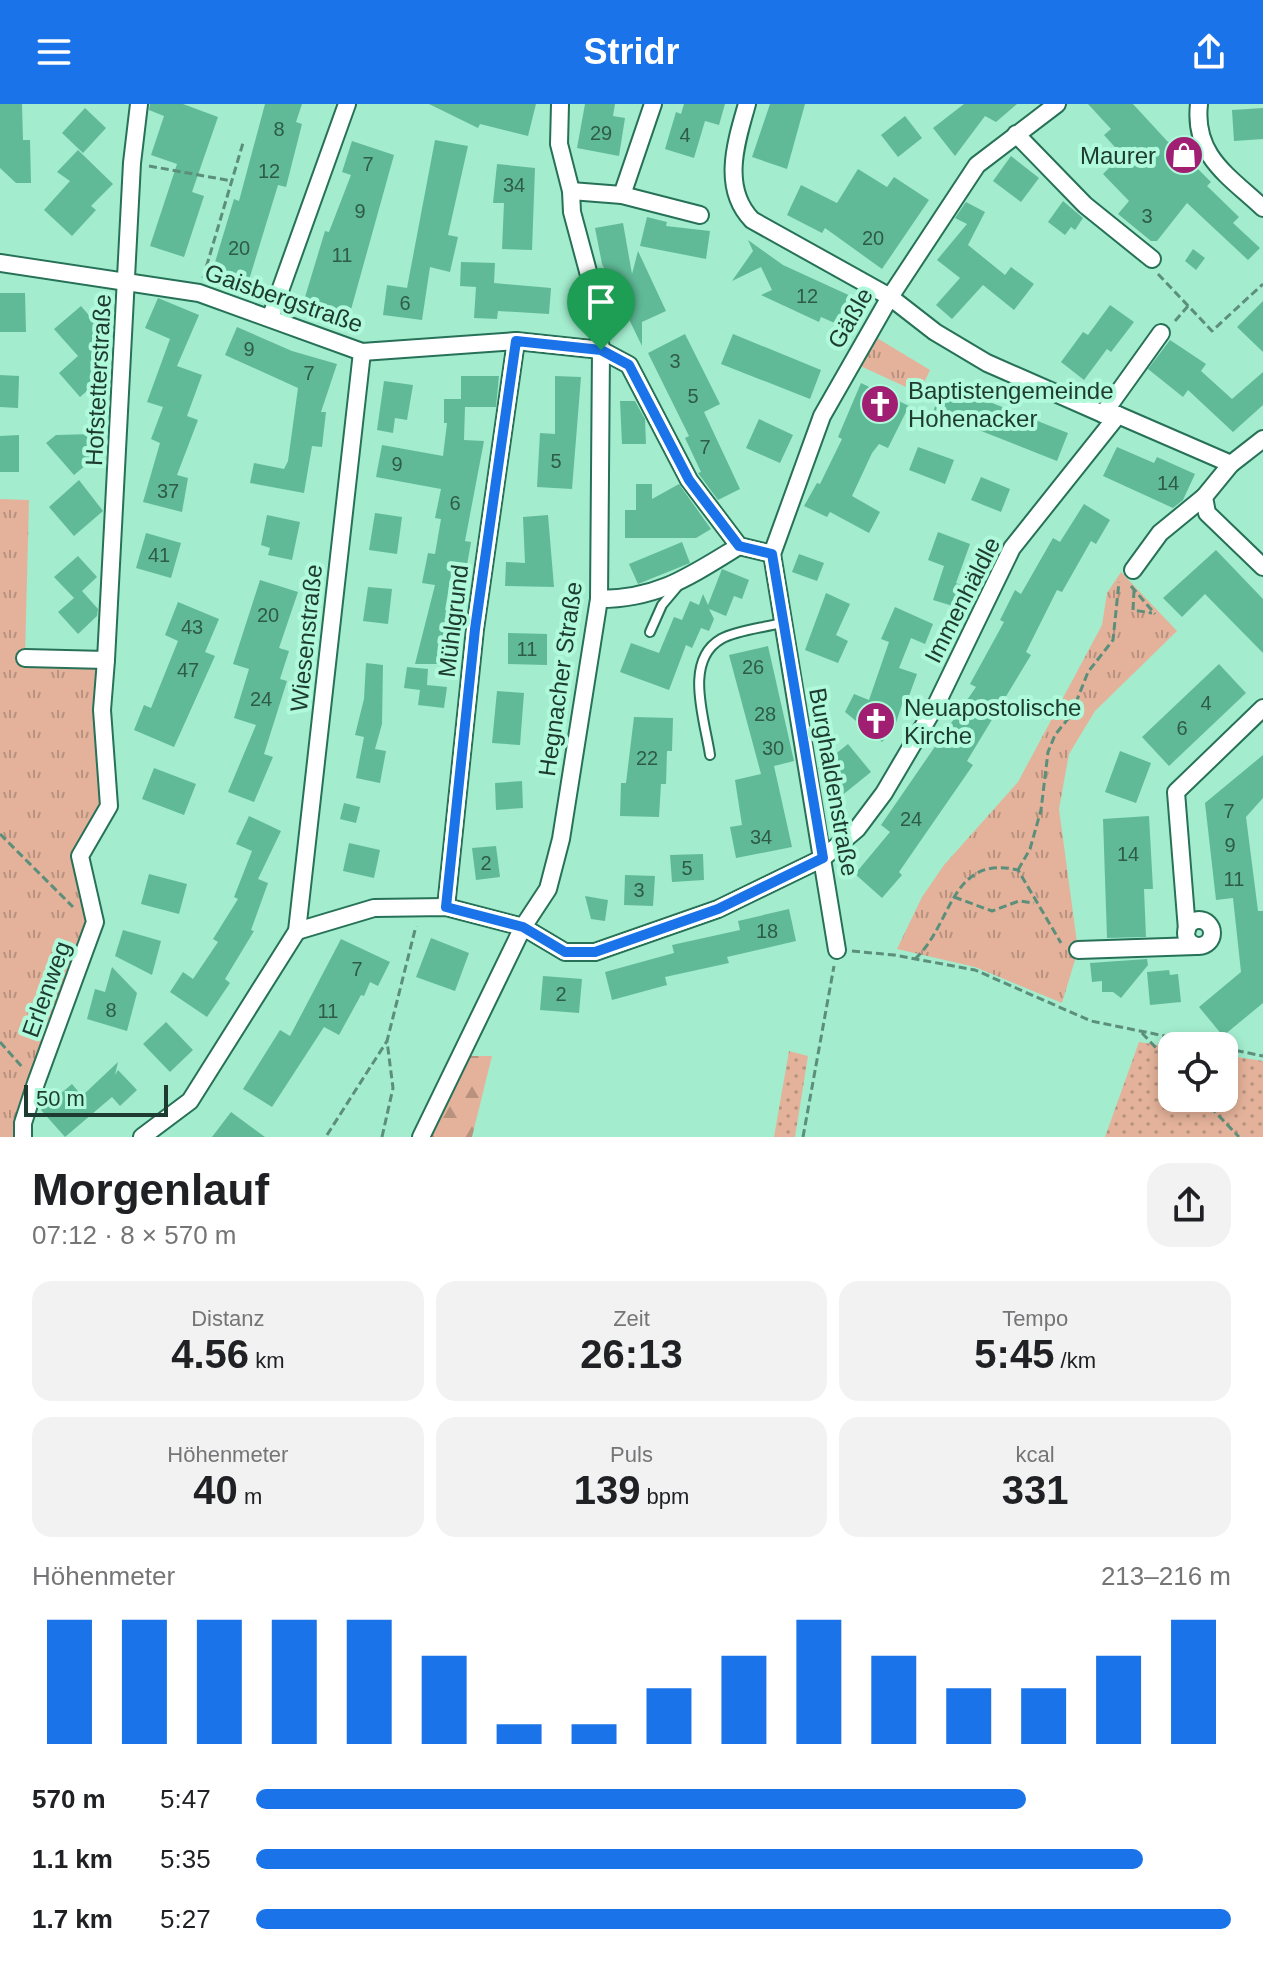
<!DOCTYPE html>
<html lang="de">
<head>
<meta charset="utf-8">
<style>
  :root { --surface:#fff; --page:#f2f2f2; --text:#202124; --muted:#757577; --accent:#1a73e8 }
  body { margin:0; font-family:Helvetica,sans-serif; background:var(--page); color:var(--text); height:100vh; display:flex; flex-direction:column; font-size:30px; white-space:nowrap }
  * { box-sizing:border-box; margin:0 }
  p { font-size:26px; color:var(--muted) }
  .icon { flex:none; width:44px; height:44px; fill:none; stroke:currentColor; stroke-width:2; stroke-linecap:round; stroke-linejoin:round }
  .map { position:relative; height:1033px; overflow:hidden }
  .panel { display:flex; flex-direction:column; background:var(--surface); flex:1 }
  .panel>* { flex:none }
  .fabs { position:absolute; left:1158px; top:928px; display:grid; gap:16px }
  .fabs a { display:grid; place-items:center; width:80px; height:80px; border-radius:16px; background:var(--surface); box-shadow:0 4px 12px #0003; font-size:40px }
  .scale { position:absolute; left:24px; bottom:20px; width:144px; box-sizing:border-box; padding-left:8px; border:4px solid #1d3b30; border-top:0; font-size:22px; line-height:28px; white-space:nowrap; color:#1d3b30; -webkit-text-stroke:6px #b0f9db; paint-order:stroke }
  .pin { position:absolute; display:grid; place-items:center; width:68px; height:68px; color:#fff; margin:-82px -34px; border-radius:50% 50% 50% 0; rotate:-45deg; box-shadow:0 0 8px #0007 }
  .pin .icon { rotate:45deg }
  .round { display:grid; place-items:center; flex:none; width:84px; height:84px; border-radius:24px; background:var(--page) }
  .headline { display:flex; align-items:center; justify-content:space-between; height:136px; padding:0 32px }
  h1 { font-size:44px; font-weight:600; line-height:60px }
  .metrics { display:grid; grid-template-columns:repeat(3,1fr); gap:12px; height:136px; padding:8px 32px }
  .metrics div { display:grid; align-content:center; border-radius:20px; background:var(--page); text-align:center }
  .metrics b { font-size:40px; font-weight:600 }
  .metrics small { font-size:22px; font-weight:400 }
  .metrics p { font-size:22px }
  .chart { height:224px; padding:16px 32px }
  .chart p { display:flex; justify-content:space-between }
  .chart svg { width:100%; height:144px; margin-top:8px; stroke:var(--accent); stroke-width:6 }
  ul { padding:0 32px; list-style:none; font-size:26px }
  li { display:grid; grid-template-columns:128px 96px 1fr; align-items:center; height:60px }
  li i { height:20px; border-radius:10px; background:var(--accent) }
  header { display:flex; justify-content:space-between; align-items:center; height:104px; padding:0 32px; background:var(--accent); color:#fff; font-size:36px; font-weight:600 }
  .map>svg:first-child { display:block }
  .grass { fill:url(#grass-tufts) }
  .forest { fill:url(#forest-firs) }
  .garden { fill:url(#garden-dots) }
  .building { fill:#60ba98 }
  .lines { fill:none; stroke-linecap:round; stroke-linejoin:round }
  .service-casing { stroke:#267157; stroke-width:12 }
  .minor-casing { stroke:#267157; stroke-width:20 }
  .path { stroke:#5c8f7b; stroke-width:3; stroke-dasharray:8 4; stroke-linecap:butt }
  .service { stroke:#fff; stroke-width:8 }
  .minor { stroke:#fff; stroke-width:16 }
  .route-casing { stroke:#fff; stroke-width:16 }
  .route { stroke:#1a73e8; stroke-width:10 }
  .labels { text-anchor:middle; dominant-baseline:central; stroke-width:8; stroke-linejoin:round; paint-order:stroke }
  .number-label { font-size:20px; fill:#2e5b4a }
  .poi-label { font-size:24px; fill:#1d3b30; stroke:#b0f9db; text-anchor:start }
  .street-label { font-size:24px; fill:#1d3b30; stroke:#b0f9db }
</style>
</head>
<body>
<header><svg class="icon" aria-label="menu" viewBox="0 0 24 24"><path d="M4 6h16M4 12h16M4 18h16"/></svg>Stridr<svg class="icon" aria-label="share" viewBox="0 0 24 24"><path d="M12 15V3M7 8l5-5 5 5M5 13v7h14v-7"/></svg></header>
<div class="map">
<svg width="1263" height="1033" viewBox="0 0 1263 1033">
  <defs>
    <pattern id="grass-tufts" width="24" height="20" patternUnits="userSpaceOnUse" patternTransform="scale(2)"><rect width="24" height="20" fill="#e4b29a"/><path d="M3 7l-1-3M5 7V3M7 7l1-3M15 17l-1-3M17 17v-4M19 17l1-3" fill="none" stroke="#b8927e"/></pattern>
    <pattern id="forest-firs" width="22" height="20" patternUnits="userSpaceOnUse" patternTransform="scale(2)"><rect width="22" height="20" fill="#e4b29a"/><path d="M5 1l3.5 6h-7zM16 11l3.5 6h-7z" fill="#b8927e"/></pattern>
    <pattern id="garden-dots" width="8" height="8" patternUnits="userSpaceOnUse" patternTransform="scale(2)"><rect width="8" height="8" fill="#e4b29a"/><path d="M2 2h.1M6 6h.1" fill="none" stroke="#b8927e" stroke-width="1.8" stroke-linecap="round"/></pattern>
  </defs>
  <rect width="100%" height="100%" fill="#a3ecce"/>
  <g class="grass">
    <path d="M872,231L930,266L919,289L856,260Z"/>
    <path d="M0,395L29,396L25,553L106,556L109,702L80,752L93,827L16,1033H0Z"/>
    <path d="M1121,468L1177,527L1095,607L1069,650L1059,705L1078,846L1062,899L975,863L897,845L922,793L944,761L1018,678L1102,521L1107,489Z"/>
  </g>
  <path class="forest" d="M468,952H492L472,1033H430Z"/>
  <g class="garden">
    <path d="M1139,938L1172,943V994H1224V951L1263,957V1033H1105Z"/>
    <path d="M789,947L808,952L795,1033H774Z"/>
  </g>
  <g class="building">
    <path d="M0,0H22L23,36H30L31,79H16L0,64Z"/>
    <path d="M150,0H183L218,13L192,88L204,92L184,153L150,142L177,60L151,51L164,12L149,6Z"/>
    <path d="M265,0H302L296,18L302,20L286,83L278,81L249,176L213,165L234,95L239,97Z"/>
    <path d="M429,0H536L528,32L480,20L478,24Z"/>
    <path d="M585,0H615L613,12L625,14L619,52L577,44Z"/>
    <path d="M684,0H725L719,21L705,17L694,54L665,45L676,8L681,10Z"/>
    <path d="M770,0H805L787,65L752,53Z"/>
    <path d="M964,0H1017L996,18L985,12L955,52L933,24Z"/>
    <path d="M1088,0H1133L1168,38L1182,33L1189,56L1211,78L1207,82L1239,113L1233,119L1260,144L1248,156L1187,99L1157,137H1151L1118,110L1129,97L1103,70L1122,51L1104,31L1111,25Z"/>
    <path d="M85,4L106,24L83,49L62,29Z"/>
    <path d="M1263,4V35L1234,37L1232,6Z"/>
    <path d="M905,12L922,34L898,53L881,31Z"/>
    <path d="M435,36L468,42L448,131L458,133L450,168L430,163L422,216L383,211L387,181L407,184Z"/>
    <path d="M352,37L394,51L347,220L302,203L325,127L329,128L351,71L342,68Z"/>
    <path d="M78,46L113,80L91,102L96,106L72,132L44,106L70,77L57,68Z"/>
    <path d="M1011,52L1039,74L1021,98L993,77Z"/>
    <path d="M497,60L535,64L532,146L502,145L504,99H493Z"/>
    <path d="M858,65L887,83L894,73L929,96L882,165L825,124L822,129L787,111L801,81L837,99Z"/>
    <path d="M1063,97L1083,114L1075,126L1071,123L1065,131L1048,118Z"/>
    <path d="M966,98L985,108L968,141L1005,171L1011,163L1034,180L1014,206L983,181L952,215L936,201L960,174L937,156L967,120L955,114Z"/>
    <path d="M647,113L667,118L666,122L710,127L706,155L640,142Z"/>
    <path d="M623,119L632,170L638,147L666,207L642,218V242L602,160L595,124Z"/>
    <path d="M748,136L783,161L866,199L853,227L821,213L819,218L761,191L772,186L761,163L732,177L753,147Z"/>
    <path d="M1193,145L1205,154L1196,166L1185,157Z"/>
    <path d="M461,158L495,159L494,179L551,184L549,210L498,207L497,215L474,214L476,183L460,182Z"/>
    <path d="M0,189H25L26,228H0Z"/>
    <path d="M158,194L199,211L177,262L202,271L187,312L198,316L177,371L188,374L182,408L143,398L160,339L151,335L163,303L147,298L170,235L145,224Z"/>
    <path d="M1263,197V248L1237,223Z"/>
    <path d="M1110,201L1134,218L1111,248L1107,245L1084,276L1061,258L1083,228L1088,231Z"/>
    <path d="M81,202L104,229L89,242L110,267L80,293L59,269L78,252L54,225Z"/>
    <path d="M237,223L292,247L337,260L321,308H326L322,343L312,342L304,389L250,379L254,359L284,365L288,357L298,284L225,251Z"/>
    <path d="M685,230L720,300L704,308L740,385L718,396L698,369L701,368L685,334L689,332L648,249Z"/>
    <path d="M733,230L821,266L810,295L721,260Z"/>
    <path d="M1170,236L1206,260L1201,267L1232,295L1263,268V301L1233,328L1188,286L1183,293L1148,265Z"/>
    <path d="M0,271L19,272L18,304L0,303Z"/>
    <path d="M461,272H499L496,303H465L464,336L484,337L465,437L471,438L467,461L453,459L445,506L453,508L447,533H443L440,560H415L435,481L422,479L428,449L435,450L441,415L435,414L441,385L376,373L382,341L443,352L447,319H444V295H461Z"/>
    <path d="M555,272L581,273L572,385L537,383L540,329L555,330Z"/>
    <path d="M384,277L413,281L407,316L395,314L393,329L377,326Z"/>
    <path d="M861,279L909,302L888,344L879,340L872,349L852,392L880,408L869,429L830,408L827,413L804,402L817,379L820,380L842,335L838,333Z"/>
    <path d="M944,280L1068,329L1057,357L933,308Z"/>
    <path d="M620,297H635L645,315L646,340H622Z"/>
    <path d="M759,315L793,331L780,359L746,344Z"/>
    <path d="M94,330L106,344L74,371L46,339L56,331Z"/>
    <path d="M19,331V368H0V332Z"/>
    <path d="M918,343L954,356L945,380L909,366Z"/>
    <path d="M1117,343L1154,359L1157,353L1195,370L1183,396L1173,404L1103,372Z"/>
    <path d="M981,373L1010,385L1001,408L971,396Z"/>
    <path d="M79,376L103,407L74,432L49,403Z"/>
    <path d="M636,380H652V395L679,380L711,425L696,434H625V406H636Z"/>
    <path d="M1084,400L1110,416L1096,440L1091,437L1062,488L1057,486L1026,548L1031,551L967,657L973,661L899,768L902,771L882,794L855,770L890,728L881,721L976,583L970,580L1004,518L1000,516L1015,486L1021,490L1053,434L1060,438Z"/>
    <path d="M375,409L402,413L397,450L369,446Z"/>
    <path d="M267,411L300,418L292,456L268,451L270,444L261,441Z"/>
    <path d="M548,411L554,483L505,482L506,458L525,459L523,413Z"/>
    <path d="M938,428L970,440L956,479L961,481L953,502L933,496L944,462L928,456Z"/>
    <path d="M146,429L181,439L171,474L136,464Z"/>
    <path d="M682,438L690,459L638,480L629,460Z"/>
    <path d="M1216,446L1263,495V549L1205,490L1182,513L1163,494Z"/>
    <path d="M799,450L824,459L817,477L792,468Z"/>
    <path d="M78,452L97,473L82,487L98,505L97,512L78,530L58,508L74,494L54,473Z"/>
    <path d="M722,465L749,476L742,495L734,492L726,512L709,505L714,515L709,527L701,524L692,544L686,541L669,586L620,568L631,539L659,549L674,513L682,516L690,497L699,501L703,490L708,501Z"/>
    <path d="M260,476L298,488L279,544L289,547L280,575L287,577L264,650L273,653L254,698L228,688L256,621L234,614L249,565L233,560Z"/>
    <path d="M368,483L392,485L388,520L363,517Z"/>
    <path d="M826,489L850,500L836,531L848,537L838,559L805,546Z"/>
    <path d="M178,498L219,515L205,548L215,552L174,643L134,626L144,601L151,604L178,537L165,531Z"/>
    <path d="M895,503L933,520L925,540L911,534L899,564L917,570L909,592L905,591L894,625L882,638L845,608L854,590L869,596L889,538L881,535Z"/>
    <path d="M508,529L547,530V561L508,560Z"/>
    <path d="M768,542L794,657L774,662L792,743L736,754L730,723L742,721L735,676L761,670L729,551Z"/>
    <path d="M366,559L383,561L382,620L375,645L386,647L380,679L356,674L364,633L355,631L364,595Z"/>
    <path d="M1219,560L1246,589L1169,662L1142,633Z"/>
    <path d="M407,563L428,565L427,581L447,583L444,604L418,601L420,586L404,584Z"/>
    <path d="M497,587L524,589L520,641L492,639Z"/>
    <path d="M634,613L673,614L672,647H667L666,680H661L659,713L620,712L621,679H626Z"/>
    <path d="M848,640L871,668L840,693L818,664Z"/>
    <path d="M1120,647L1151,659L1136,699L1105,688Z"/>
    <path d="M1263,651V694L1246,713L1258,807H1263V899L1223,932L1199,903L1241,868L1233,794L1216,796L1205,699Z"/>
    <path d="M154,664L196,680L184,711L142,695Z"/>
    <path d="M522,677L523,704L496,706L495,679Z"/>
    <path d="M344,699L360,703L356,719L340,715Z"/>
    <path d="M249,712L281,727L258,775L268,779L251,826L254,827L225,875L230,879L207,913L170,888L183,868L193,875L218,838L213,835L238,795L234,793L252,747L236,740Z"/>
    <path d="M1149,712L1153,785H1144L1146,833L1107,834L1103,715Z"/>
    <path d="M349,739L380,746L374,774L343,767Z"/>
    <path d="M496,742L500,773L476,776L472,744Z"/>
    <path d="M703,750L704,776L672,778L670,751Z"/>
    <path d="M149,770L187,780L179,810L141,800Z"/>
    <path d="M625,771L655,772L653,802L624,801Z"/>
    <path d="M585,792L608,796L605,817L591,815Z"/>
    <path d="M789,805L796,837L727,853L729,859L665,873L667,881L612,896L605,868L674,849L672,841L740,826L738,817Z"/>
    <path d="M123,826L161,837L152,871L115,852Z"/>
    <path d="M431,834L469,849L455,887L416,873Z"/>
    <path d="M341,835L390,858L378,882L370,878L364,892L361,891L339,931L324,923L272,1003L243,985L280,926L290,932Z"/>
    <path d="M1147,855L1148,861L1121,894L1113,888H1102V877L1092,878L1090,859Z"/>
    <path d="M112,863L137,889L127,927L87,915L95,885L105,888Z"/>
    <path d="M1169,866L1170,871L1178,870L1181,898L1150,901L1147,868Z"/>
    <path d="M543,872L582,875L579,909L540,906Z"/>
    <path d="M166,918L193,946L170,968L143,940Z"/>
    <path d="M118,958L115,971L118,966L137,986L120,1002L112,993L65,1033L41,1006L72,980L82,992Z"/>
    <path d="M231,1008L265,1033H212Z"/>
  </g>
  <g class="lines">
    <defs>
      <g id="service">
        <path d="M650,528L662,501L678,482"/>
        <path d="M710,651C705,616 683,557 721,535C737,526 763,524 781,519"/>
      </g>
      <g id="minor">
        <path d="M747,0C736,38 721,84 752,116L890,193L935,228L987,259L1103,310L1118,311L1231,360"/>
        <path d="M1199,0C1193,52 1229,72 1263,104"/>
        <path d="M1016,30L1085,101L1152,155"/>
        <path d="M571,87L622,91L700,111"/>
        <path d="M622,91L653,0"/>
        <path d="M0,159L199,189L362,248L516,237L601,246L629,261L689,376L739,442L772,450L837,846"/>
        <path d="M271,212L347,0"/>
        <path d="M1103,310L1161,229"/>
        <path d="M1263,335L1231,360L1204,393L1207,409L1263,463"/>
        <path d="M772,450L822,312L890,193L977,61L1057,0"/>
        <path d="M1133,466L1160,429L1204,393"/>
        <path d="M599,495C658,495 690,472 739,442"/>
        <path d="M25,554L106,556L132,59L139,0"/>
        <path d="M446,803L475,525L516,237"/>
        <circle cx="1199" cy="829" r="13"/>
        <path d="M1187,826L1176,688L1263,604"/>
        <path d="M297,827L374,804L446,803L523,823L565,848H595L718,805L823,754L857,725L884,689L937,599L1012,444L1118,311"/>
        <path d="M1078,846L1196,842"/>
        <path d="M23,1033V1019L36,979L95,818L80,752L109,702L102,606L106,556"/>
        <path d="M142,1033L190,997L297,827L362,248"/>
        <path d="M421,1033L523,823L548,785L561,735L599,495L601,246L593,186L572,108L571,87L559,40L560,0"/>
      </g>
    </defs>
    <use href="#service" class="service-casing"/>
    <use href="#minor" class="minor-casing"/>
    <g class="path">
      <path d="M149,62L232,77"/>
      <path d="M1158,170L1212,227L1263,180"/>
      <path d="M203,174L243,39"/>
      <path d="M1175,217L1188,202"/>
      <path d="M1131,482L1155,510"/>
      <path d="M1134,486L1133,506L1152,509"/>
      <path d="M0,730L73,803"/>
      <path d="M1018,766L1030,745L1041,706L1048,648L1055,631L1071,611L1088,568L1113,536L1119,478"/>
      <path d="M954,793L992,807L1019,797L1034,799"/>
      <path d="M852,847L894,851L975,866L1091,917L1214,942"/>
      <path d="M915,855C953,820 950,750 1018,766L1061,839"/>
      <path d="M1142,929L1172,961"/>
      <path d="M0,938L24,965"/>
      <path d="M1224,944L1263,952"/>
      <path d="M1202,994L1239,1033"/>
      <path d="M327,1031L387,937"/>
      <path d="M382,1033L393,984L387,937L416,822"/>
      <path d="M803,1033L834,862"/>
    </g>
    <use href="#service" class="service"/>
    <use href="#minor" class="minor"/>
  </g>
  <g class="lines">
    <defs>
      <path id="route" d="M516,237L601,246L629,261L689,376L739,442L772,450L823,754L718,805L595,848H565L523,823L446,803L475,525Z"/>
    </defs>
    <use href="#route" class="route-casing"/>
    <use href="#route" class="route"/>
  </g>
  <defs>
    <symbol id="shop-disc" viewBox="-11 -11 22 22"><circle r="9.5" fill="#a01f72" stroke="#b0f9db"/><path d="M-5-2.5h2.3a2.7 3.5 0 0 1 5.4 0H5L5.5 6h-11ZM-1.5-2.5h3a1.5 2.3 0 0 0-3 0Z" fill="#fff"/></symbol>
    <symbol id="church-disc" viewBox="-11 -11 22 22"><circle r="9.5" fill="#a01f72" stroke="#b0f9db"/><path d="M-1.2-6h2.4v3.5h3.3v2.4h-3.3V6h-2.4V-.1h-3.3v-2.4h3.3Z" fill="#fff"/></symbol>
  </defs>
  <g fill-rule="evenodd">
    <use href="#shop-disc" x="1162" y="29" width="44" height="44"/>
    <use href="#church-disc" x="858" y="278" width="44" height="44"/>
    <use href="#church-disc" x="854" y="595" width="44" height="44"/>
  </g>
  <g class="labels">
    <g class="number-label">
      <text x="279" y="25">8</text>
      <text x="601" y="29">29</text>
      <text x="685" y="31">4</text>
      <text x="368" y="60">7</text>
      <text x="269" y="67">12</text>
      <text x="514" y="81">34</text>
      <text x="360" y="107">9</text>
      <text x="1147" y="112">3</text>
      <text x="873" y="134">20</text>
      <text x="239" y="144">20</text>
      <text x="342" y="151">11</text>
      <text x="807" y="192">12</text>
      <text x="405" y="199">6</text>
      <text x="249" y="245">9</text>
      <text x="675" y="257">3</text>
      <text x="309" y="269">7</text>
      <text x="693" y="292">5</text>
      <text x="705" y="343">7</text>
      <text x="556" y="357">5</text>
      <text x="397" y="360">9</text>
      <text x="1168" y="379">14</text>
      <text x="168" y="387">37</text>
      <text x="455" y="399">6</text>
      <text x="159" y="451">41</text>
      <text x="268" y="511">20</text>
      <text x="192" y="523">43</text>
      <text x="527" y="545">11</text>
      <text x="753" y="563">26</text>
      <text x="188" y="566">47</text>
      <text x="261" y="595">24</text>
      <text x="1206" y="599">4</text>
      <text x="765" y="610">28</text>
      <text x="1182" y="624">6</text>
      <text x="773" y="644">30</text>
      <text x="647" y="654">22</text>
      <text x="1229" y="707">7</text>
      <text x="911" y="715">24</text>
      <text x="761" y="733">34</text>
      <text x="1230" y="741">9</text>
      <text x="1128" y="750">14</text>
      <text x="486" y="759">2</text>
      <text x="687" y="764">5</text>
      <text x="1234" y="775">11</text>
      <text x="639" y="786">3</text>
      <text x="767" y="827">18</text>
      <text x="357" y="865">7</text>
      <text x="561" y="890">2</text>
      <text x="111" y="906">8</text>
      <text x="328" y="907">11</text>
    </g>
    <g class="poi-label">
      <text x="1156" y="51" text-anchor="end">Maurer</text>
      <text x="908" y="286">Baptistengemeinde<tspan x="908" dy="28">Hohenacker</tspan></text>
      <text x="904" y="603">Neuapostolische<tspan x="904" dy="28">Kirche</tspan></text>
    </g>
    <g class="street-label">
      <text transform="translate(284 194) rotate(19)">Gaisbergstraße</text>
      <text transform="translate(850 214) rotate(-60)">Gäßle</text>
      <text transform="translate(98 276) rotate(-87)">Hofstetterstraße</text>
      <text transform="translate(962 496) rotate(-63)">Immenhäldle</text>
      <text transform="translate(453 517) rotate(-83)">Mühlgrund</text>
      <text transform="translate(306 534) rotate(-84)">Wiesenstraße</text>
      <text transform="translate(560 575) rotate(-82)">Hegnacher Straße</text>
      <text transform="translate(834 678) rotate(80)">Burghaldenstraße</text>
      <text transform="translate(46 885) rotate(-70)">Erlenweg</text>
    </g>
  </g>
</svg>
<div class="fabs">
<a><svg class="icon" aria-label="locate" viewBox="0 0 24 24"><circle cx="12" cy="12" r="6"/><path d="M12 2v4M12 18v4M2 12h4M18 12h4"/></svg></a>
</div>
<div class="scale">50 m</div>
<div class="pin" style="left:601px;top:246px;background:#1e9e55"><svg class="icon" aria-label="arrive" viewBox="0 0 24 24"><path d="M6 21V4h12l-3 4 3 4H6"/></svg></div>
</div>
<section class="panel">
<div class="headline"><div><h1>Morgenlauf</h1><p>07:12 · 8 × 570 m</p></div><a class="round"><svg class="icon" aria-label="share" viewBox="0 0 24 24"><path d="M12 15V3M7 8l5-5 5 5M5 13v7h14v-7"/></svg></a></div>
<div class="metrics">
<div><p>Distanz</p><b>4.56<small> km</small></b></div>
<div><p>Zeit</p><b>26:13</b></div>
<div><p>Tempo</p><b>5:45<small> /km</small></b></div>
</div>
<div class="metrics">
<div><p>Höhenmeter</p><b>40<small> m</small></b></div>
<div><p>Puls</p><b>139<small> bpm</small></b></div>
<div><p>kcal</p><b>331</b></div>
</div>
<div class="chart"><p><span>Höhenmeter</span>213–216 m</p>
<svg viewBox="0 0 160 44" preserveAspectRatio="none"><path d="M5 44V6M15 44V6M25 44V6M35 44V6M45 44V6M55 44V17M65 44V38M75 44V38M85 44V27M95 44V17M105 44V6M115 44V17M125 44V27M135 44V27M145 44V17M155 44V6"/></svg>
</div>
<ul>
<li><b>570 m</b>5:47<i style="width:79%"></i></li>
<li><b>1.1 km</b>5:35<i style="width:91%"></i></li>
<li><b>1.7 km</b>5:27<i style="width:100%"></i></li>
</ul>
</section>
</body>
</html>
